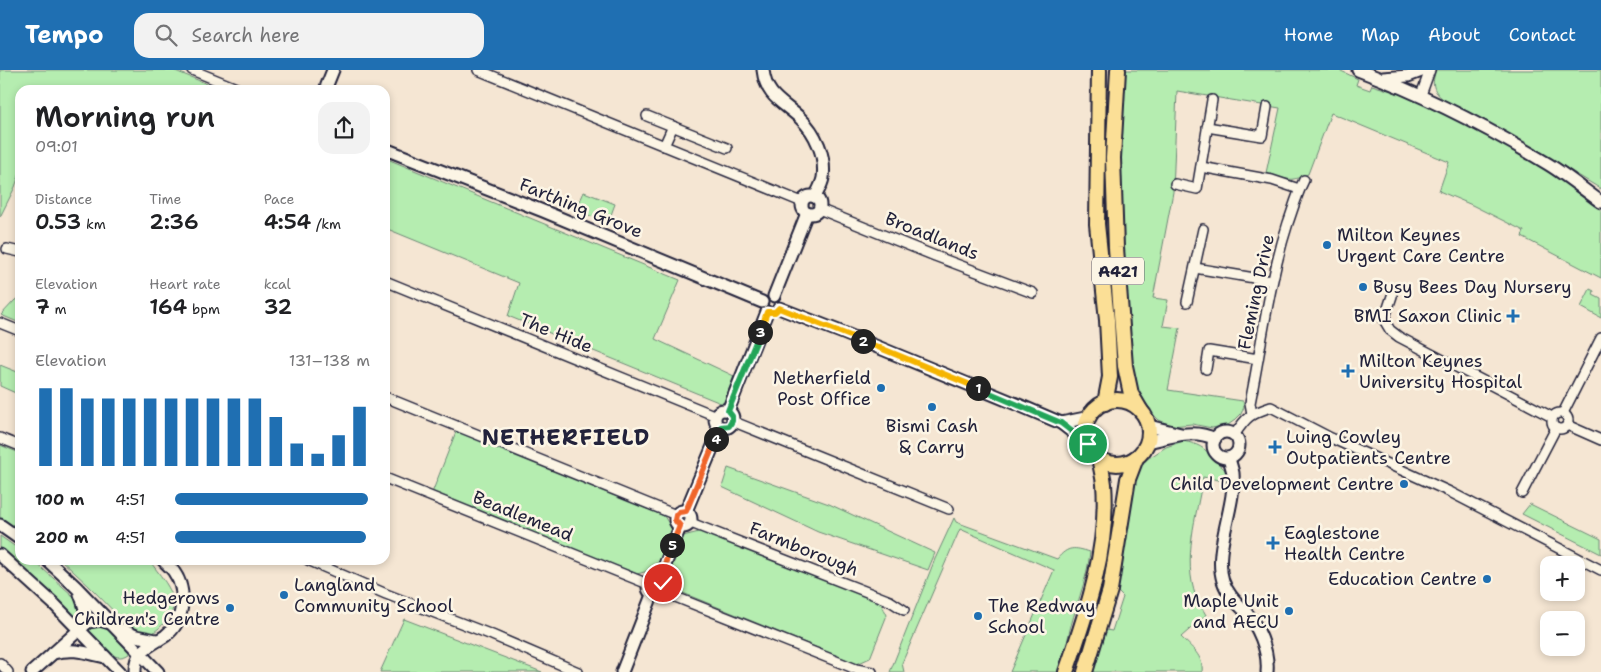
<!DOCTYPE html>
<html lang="en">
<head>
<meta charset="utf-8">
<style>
  :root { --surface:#fff; --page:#f2f2f2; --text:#202124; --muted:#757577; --accent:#1f6fb2 }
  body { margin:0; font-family:"Shantell Sans",sans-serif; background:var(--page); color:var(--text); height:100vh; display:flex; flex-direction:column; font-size:19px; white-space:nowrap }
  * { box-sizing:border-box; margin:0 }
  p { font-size:16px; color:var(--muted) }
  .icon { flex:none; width:28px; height:28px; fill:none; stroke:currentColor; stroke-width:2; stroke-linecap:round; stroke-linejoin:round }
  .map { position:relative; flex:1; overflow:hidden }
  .side { position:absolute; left:15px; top:15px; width:375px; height:480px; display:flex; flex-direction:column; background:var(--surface); border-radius:15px; box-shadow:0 2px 8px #0003 }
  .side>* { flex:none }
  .fabs { position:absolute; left:1540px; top:486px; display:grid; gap:10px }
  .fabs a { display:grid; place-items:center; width:45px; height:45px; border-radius:10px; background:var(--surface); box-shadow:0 2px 8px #0003; font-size:25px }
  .pin { position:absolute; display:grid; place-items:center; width:42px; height:42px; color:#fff; margin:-21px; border:2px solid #fff; border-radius:50%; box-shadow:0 1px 5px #0007 }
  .km { position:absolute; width:25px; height:25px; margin:-12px; border-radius:50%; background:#222; color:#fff; font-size:14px; line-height:25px; text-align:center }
  .round { display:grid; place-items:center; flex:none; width:52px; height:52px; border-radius:15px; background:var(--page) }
  .overview { display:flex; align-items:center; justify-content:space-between; height:85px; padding:0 20px }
  h1 { font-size:28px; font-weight:600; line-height:38px }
  .metrics { display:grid; grid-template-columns:repeat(3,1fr); gap:8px; height:85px; padding:5px 20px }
  .metrics div { display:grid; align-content:center }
  .metrics b { font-size:21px; font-weight:600 }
  .metrics small { font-size:14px; font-weight:400 }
  .metrics p { font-size:14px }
  .chart { height:140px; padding:10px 20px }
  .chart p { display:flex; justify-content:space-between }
  .chart svg { width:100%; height:90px; margin-top:5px; stroke:var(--accent); stroke-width:6 }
  ul { padding:0 20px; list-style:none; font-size:16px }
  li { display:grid; grid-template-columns:80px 60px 1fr; align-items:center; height:38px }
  li i { height:12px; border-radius:6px; background:var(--accent) }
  header { display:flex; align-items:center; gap:30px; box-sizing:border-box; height:70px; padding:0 25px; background:var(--accent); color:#fff }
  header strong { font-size:24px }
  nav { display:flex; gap:28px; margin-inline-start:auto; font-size:18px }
  .search { width:350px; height:45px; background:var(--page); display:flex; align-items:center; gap:12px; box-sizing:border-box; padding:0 18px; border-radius:15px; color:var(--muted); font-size:19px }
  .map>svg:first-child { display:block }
  .green { fill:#b5edb0; stroke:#6c8876 }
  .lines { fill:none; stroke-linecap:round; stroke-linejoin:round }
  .minor-casing { stroke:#22223b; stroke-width:12 }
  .tertiary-casing { stroke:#22223b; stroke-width:15 }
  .trunk-casing { stroke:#22223b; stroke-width:18 }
  .minor { stroke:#fcf5e5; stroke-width:9 }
  .tertiary { stroke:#fcf5e5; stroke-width:11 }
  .trunk { stroke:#fbdf96; stroke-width:14 }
  .split-1-casing { stroke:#fff; stroke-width:10 }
  .split-2-casing { stroke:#fff; stroke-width:10 }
  .split-3-casing { stroke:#fff; stroke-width:10 }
  .split-4-casing { stroke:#fff; stroke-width:10 }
  .split-5-casing { stroke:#fff; stroke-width:10 }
  .split-6-casing { stroke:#fff; stroke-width:10 }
  .split-1 { stroke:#22a559; stroke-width:6 }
  .split-2 { stroke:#f5b400; stroke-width:6 }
  .split-3 { stroke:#f5b400; stroke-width:6 }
  .split-4 { stroke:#22a559; stroke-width:6 }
  .split-5 { stroke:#f0652b; stroke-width:6 }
  .split-6 { stroke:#f0652b; stroke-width:6 }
  .poi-dot { fill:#1f6fb2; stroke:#fcf5e5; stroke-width:2 }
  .labels { text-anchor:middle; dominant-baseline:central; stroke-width:5; stroke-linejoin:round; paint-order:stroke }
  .shield { fill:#fcf5e5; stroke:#63616e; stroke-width:1 }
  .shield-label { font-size:16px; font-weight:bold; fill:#22223b }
  .street-label { font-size:18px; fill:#22223b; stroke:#fcf5e5 }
  .poi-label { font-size:18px; fill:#22223b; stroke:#fcf5e5; text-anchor:start }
  .district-label { font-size:22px; font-weight:bold; letter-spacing:1px; fill:#22223b; stroke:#fcf5e5 }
</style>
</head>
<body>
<header>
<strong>Tempo</strong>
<div class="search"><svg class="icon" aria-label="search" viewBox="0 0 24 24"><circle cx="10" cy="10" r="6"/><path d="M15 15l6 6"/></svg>Search here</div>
<nav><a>Home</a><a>Map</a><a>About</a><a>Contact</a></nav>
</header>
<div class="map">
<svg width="1601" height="602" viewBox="0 0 1601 602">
  <rect width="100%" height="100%" fill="#f5e6d3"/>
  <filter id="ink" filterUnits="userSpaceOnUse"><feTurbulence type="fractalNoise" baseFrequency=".02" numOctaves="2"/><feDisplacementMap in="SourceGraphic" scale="10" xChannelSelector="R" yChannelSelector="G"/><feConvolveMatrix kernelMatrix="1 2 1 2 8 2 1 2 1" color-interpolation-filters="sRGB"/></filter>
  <g filter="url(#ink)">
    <g class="green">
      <path d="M0,0H173L222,20H20V103L15,117L0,147Z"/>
      <path d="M1121,0H1339L1358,9L1356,15L1370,20L1372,15C1388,20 1404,25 1420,31C1484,58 1545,97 1601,138V208L1522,167L1524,161L1472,135L1439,121L1449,92L1331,43L1308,104C1290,113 1285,109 1266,103L1280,38L1177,21L1173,122L1153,228L1168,230L1163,256L1180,258L1168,320L1243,331L1244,337L1241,344L1235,350L1228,355L1212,358L1192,354L1172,356L1159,350L1141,333L1132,308L1123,215L1118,76C1123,51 1123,26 1121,0Z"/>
      <path d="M1436,0H1601V119L1525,73L1444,30C1433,21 1431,14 1436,0Z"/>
      <path d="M385,88L680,210L655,269L734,306L723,334L508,246L519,213L385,158Z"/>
      <path d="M584,122L615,134L608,153L576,140Z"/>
      <path d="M1590,219L1594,221L1593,225L1601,229V248L1581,237Z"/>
      <path d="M20,228V253L1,245L15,230Z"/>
      <path d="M0,295L20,303V325L0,316Z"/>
      <path d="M457,359L664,446L674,462L659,498L637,504L432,423Z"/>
      <path d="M1183,371C1198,374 1204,377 1214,389C1223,400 1226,396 1229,412L1203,407C1197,445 1182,489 1196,527C1198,533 1203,539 1206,545L1181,567C1191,577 1204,586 1202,602H1088L1106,560L1112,561L1123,527L1116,520L1126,467L1122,465L1138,395L1166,377Z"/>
      <path d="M0,375L20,383V461L0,449Z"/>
      <path d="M728,398L829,434L935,483L928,500L818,462L722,417Z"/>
      <path d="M1530,434L1601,469V484L1522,444Z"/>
      <path d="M954,448L956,452L1057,489C1068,476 1074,477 1090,482C1087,512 1074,539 1068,568C1066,580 1066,590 1062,602H1010L1054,500L960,459L902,593L904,602H890L935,489Z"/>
      <path d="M703,461L880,531L887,545L870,588L857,594L678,521L669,502L683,466Z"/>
      <path d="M0,466L20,480V490H33L72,525L81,540L79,546L75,547L71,545L0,478Z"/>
      <path d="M61,490H149C171,520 190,537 150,565L132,560L89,516Z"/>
      <path d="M404,549L542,602H380Z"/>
      <path d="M96,555L110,559L129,579V584C113,595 99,573 88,563L90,557Z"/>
    </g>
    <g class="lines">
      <defs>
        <g id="minor">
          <path d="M192,0L241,20"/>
          <path d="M478,0L802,132"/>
          <path d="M1421,25L1430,0"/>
          <path d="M647,46L727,78"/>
          <path d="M1207,57L1262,66L1267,37"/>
          <path d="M664,76L673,56"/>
          <path d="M1201,97L1272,110L1299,119"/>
          <path d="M1175,114L1197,119L1212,30"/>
          <path d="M819,139L935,186L1033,223"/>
          <path d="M7,179L20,182"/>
          <path d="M1195,198L1272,211"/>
          <path d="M385,211L716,346"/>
          <path d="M1392,226L1384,250L1390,260L1399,267L1552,347"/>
          <path d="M1187,232L1203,159"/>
          <path d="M0,253L20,261"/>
          <path d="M1206,299L1209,281L1258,289"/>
          <path d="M385,327L676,445"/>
          <circle cx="1560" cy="351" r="8"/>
          <path d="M1563,343L1601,268"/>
          <path d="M1252,344L1250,333C1262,273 1269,212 1288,153C1293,139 1297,124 1304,110"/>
          <path d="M732,351L949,439"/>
          <path d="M1567,355L1601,370"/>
          <path d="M1235,364C1247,346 1250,344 1271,337L1331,368L1450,422L1601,500"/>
          <path d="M0,368L20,376"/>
          <path d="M385,408L648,514"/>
          <path d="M1522,423L1556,358"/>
          <path d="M691,453L890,531L904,540"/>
          <path d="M308,490L386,524L492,565L578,602"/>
          <path d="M663,522L856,599L872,602"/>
          <path d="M0,593L8,602"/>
        </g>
        <g id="tertiary">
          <path d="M763,0C766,27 783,32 800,48C816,63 826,86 823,108C822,114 818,121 815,127"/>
          <path d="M1358,0C1424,25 1487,57 1548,94C1566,105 1583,119 1601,132"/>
          <path d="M1383,8L1408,6L1424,0"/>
          <path d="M325,20L333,0"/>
          <path d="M385,79L543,141L762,232"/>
          <circle cx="811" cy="135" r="9"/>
          <path d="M774,226L807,143"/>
          <path d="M779,238L841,262L1026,338L1061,353L1088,374"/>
          <circle cx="724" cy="349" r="9"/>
          <path d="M728,341L767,242"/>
          <path d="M1061,353L1090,347"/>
          <path d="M1149,356L1181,364"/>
          <circle cx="1226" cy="375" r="13"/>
          <path d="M1148,372C1170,367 1193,358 1215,369"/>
          <path d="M1229,388C1230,393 1232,398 1233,403C1236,437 1213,479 1223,511C1227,523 1234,530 1243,539C1258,555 1269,580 1267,602"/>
          <circle cx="683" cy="449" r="8"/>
          <path d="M686,441L721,357"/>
          <path d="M0,455L20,469"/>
          <path d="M0,485L54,534L120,602"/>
          <path d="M47,490L76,517L158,602"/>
          <circle cx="656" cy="517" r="8"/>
          <path d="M659,510L680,457"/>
          <path d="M80,524C85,537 89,546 80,558"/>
          <path d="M122,560L136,566L156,570"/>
          <path d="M53,583C75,578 83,582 105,587"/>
          <path d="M32,602L88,552L100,550L110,553"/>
          <path d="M135,602C134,581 150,576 165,566C185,552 187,520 174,502C171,497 166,494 163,490"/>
          <path d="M622,602L652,525"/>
        </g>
        <g id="trunk">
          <path d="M1099,0L1097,154L1107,250L1110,307L1105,333"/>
          <path d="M1118,0L1113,88L1116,178L1125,296L1131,324L1141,341"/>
          <circle cx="1117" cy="362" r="32"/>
          <path d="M1066,602C1087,542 1109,478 1104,414C1103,406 1101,397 1099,388"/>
          <path d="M1085,602L1110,520L1128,409L1136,388"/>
        </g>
      </defs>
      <use href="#minor" class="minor-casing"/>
      <use href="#tertiary" class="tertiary-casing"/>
      <use href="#trunk" class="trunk-casing"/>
      <use href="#minor" class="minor"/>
      <use href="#tertiary" class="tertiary"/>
      <use href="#trunk" class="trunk"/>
    </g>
  </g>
  <g class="lines" filter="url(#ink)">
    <defs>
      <path id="split-1" d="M978,318L1061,353L1088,374"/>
      <path id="split-2" d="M863,271L978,318"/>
      <path id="split-3" d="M760,262L767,242H775L779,238L863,271"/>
      <path id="split-4" d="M716,369L721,357L729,356L732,351V346L728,341L760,262"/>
      <path id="split-5" d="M672,475L680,456L675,450L676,445L679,442L686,441L716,369"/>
      <path id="split-6" d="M663,513L659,510L672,475"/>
    </defs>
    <use href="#split-1" class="split-1-casing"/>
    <use href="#split-2" class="split-2-casing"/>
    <use href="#split-3" class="split-3-casing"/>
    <use href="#split-4" class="split-4-casing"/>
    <use href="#split-5" class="split-5-casing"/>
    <use href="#split-6" class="split-6-casing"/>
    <use href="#split-1" class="split-1"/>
    <use href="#split-2" class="split-2"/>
    <use href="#split-3" class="split-3"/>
    <use href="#split-4" class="split-4"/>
    <use href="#split-5" class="split-5"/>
    <use href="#split-6" class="split-6"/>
  </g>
  <g class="poi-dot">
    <circle cx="1327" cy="175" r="5"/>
    <circle cx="1363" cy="217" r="5"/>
    <path d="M1510.5 238.5h5v5h5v5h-5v5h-5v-5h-5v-5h5z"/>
    <path d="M1345.5 293.5h5v5h5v5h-5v5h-5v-5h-5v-5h5z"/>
    <circle cx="881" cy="318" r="5"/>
    <circle cx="932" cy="337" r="5"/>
    <path d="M1272.5 369.5h5v5h5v5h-5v5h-5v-5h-5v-5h5z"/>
    <circle cx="1404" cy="414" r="5"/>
    <path d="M1270.5 465.5h5v5h5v5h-5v5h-5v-5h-5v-5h5z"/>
    <circle cx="1487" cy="509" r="5"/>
    <circle cx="284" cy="525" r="5"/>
    <circle cx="230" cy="538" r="5"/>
    <circle cx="1289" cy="541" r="5"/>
    <circle cx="978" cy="546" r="5"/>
  </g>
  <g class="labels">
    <rect class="shield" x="1092" y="187.5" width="52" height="27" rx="4"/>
    <g class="shield-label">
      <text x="1118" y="201">A421</text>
    </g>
    <g class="street-label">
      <text transform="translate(581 138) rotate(22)">Farthing Grove</text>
      <text transform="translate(932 166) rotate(22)">Broadlands</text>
      <text transform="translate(1256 222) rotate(-78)">Fleming Drive</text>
      <text transform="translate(556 263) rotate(22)">The Hide</text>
      <text transform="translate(523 446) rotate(22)">Beadlemead</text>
      <text transform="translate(804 479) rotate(22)">Farmborough</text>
    </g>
    <g class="poi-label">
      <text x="1337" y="165">Milton Keynes<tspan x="1337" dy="21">Urgent Care Centre</tspan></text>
      <text x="1373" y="217">Busy Bees Day Nursery</text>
      <text x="1502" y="246" text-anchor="end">BMI Saxon Clinic</text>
      <text x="1359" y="291">Milton Keynes<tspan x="1359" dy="21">University Hospital</tspan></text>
      <text x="871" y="308" text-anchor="end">Netherfield<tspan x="871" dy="21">Post Office</tspan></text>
      <text x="932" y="356" text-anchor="middle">Bismi Cash<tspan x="932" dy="21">&amp; Carry</tspan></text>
      <text x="1286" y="367">Luing Cowley<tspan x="1286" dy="21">Outpatients Centre</tspan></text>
      <text x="1394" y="414" text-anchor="end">Child Development Centre</text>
      <text x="1284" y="463">Eaglestone<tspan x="1284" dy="21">Health Centre</tspan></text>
      <text x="1477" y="509" text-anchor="end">Education Centre</text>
      <text x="294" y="515">Langland<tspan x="294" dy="21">Community School</tspan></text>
      <text x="220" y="528" text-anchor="end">Hedgerows<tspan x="220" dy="21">Children's Centre</tspan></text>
      <text x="1279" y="531" text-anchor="end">Maple Unit<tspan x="1279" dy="21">and AECU</tspan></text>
      <text x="988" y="536">The Redway<tspan x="988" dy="21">School</tspan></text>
    </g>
    <g class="district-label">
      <text x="566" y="367">NETHERFIELD</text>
    </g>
  </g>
</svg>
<div class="fabs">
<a>+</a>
<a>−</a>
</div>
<div class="pin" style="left:1088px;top:374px;background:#1e9e55"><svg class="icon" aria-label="arrive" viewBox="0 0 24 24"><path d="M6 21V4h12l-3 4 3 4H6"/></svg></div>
<div class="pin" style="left:663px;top:513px;background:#d93025"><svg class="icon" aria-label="check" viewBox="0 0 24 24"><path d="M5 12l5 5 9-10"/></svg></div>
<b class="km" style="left:978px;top:318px">1</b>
<b class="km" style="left:863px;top:271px">2</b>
<b class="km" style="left:760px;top:262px">3</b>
<b class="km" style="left:716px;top:369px">4</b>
<b class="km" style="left:672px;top:475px">5</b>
<section class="side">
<div class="overview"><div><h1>Morning run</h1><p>09:01</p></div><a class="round"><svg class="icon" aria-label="share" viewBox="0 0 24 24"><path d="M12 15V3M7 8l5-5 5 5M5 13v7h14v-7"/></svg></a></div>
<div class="metrics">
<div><p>Distance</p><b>0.53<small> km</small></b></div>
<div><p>Time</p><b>2:36</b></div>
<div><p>Pace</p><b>4:54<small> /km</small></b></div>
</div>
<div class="metrics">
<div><p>Elevation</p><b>7<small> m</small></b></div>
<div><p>Heart rate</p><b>164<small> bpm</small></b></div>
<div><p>kcal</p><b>32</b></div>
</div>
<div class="chart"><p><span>Elevation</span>131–138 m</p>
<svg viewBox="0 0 160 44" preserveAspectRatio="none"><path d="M5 44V6M15 44V6M25 44V11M35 44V11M45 44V11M55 44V11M65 44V11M75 44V11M85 44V11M95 44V11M105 44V11M115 44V20M125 44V33M135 44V38M145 44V29M155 44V15"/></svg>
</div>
<ul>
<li><b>100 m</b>4:51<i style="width:99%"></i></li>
<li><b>200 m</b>4:51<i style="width:98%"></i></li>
</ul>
</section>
</div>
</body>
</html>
